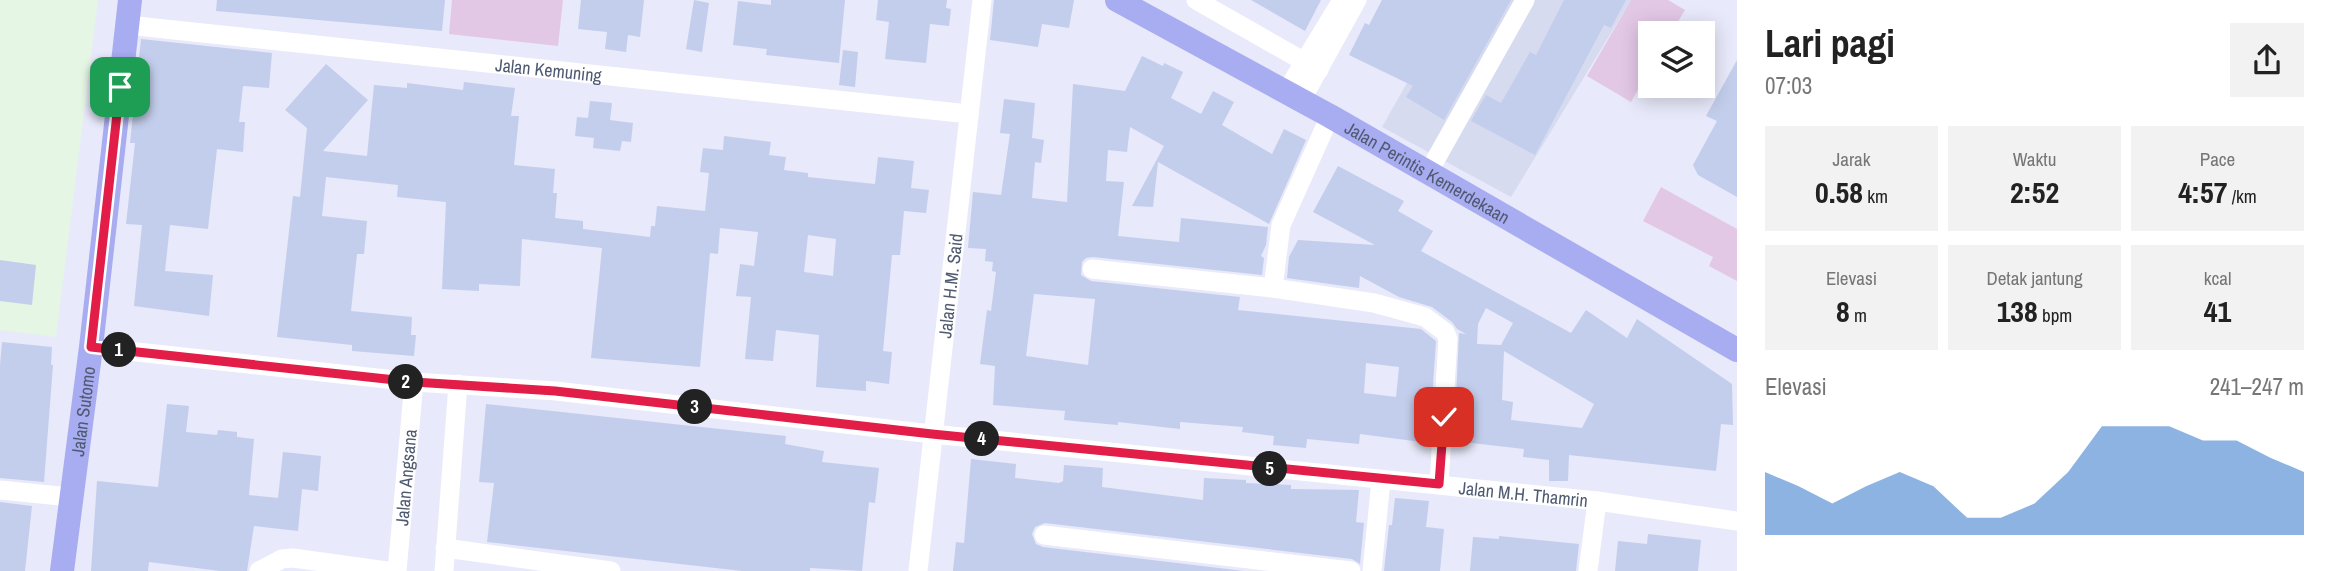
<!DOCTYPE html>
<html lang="id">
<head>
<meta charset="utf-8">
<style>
  :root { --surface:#fff; --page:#f2f2f2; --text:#222; --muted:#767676; --accent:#5c93d5 }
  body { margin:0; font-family:"Archivo Narrow",sans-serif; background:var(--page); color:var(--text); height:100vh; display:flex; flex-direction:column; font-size:26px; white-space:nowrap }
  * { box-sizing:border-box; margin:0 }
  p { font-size:23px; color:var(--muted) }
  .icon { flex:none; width:38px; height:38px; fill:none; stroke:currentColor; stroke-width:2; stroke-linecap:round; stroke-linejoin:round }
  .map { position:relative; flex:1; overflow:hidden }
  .details { display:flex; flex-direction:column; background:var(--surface); width:595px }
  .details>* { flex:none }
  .fabs { position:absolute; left:1638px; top:21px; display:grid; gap:14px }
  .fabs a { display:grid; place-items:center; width:77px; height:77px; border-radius:0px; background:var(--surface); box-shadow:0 4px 18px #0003; font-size:35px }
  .pin { position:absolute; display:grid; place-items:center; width:60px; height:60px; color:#fff; margin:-30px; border-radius:14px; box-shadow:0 4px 10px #0006 }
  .km { position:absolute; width:35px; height:35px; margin:-18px; border-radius:50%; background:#222; color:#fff; font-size:19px; line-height:35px; text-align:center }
  .round { display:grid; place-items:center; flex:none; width:74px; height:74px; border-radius:0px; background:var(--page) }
  .summary { display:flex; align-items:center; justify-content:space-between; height:119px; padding:0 28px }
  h1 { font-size:38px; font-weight:800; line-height:52px }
  .stats { display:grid; grid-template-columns:repeat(3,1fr); gap:10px; height:119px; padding:7px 28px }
  .stats div { display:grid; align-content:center; border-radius:0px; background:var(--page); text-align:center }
  .stats b { font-size:30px; font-weight:800 }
  .stats small { font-size:19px; font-weight:400 }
  .stats p { font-size:19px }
  .chart { height:196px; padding:14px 28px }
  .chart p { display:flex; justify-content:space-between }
  .chart svg { width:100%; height:126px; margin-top:7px; fill:var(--accent); opacity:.7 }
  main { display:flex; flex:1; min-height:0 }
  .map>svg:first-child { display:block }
  .residential { fill:#d7dbf0 }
  .education { fill:#e5f6e4 }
  .green { fill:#e3c8e6 }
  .building { fill:#c3ceec; fill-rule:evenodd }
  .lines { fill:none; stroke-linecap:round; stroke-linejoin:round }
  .minor { stroke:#fff; stroke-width:19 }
  .major { stroke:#a8acf0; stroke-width:24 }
  .route-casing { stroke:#fff; stroke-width:14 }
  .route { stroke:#e11d48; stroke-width:9 }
  .labels { text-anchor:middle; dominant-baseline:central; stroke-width:5; stroke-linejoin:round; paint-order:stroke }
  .street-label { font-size:18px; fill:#4f5a71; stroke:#eeeffd }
</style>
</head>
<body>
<main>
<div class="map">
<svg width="1737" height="571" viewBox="0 0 1737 571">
  <rect width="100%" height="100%" fill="#e8e9fa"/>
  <path class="residential" d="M1454,0H1631L1511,197L1382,127Z"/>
  <path class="education" d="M0,0H98L56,337L0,330Z"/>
  <g class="green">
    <path d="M452,0H563L558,46L449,34Z"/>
    <path d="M1631,0H1668L1685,10L1671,33H1650V69L1631,102L1587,76Z"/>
    <path d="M1661,187L1737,229V281L1709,266L1713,257L1643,221Z"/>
  </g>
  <g class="building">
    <path d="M217,0H445L442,31L216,11Z"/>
    <path d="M581,0H644L640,37L628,35L626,52L605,49L607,32L578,29Z"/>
    <path d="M694,0L709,3L702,52L686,49Z"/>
    <path d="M771,0H845L839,63L766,55L767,49L733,45L738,1L771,5Z"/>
    <path d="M878,0H947L946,8L951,9L949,26L930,24L926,63L885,59L889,22L876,20Z"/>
    <path d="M994,0H1074L1069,28L1042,24L1038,47L990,40Z"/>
    <path d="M1251,0H1321L1305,31Z"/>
    <path d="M1382,0H1511L1444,120L1406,97L1413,86L1349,55L1365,23L1369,25Z"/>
    <path d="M1564,0H1626L1611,28L1604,25L1535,155L1471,121L1486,95L1501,103L1530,52L1536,55Z"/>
    <path d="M141,39L272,53L269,88L243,86L239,122H245L243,152L217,149L208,229L170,225L165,271L213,275L209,316L134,306L142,225L126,224L135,143H130Z"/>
    <path d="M843,50L858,52L855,87L839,85Z"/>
    <path d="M1142,56L1163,66L1164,63L1183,72L1171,98L1201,114L1213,91L1234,102L1222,125L1272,154L1284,129L1306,140L1269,224L1158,162L1153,207L1132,206L1164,146L1130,127L1127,152L1108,150L1106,181L1124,182L1118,236L1179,242L1181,218L1268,227L1266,245L1261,256L1264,258L1262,275L1093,257L1086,258L1082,262L1081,275L1091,281L1240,297L1238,310L1421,329L1436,341L1429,443L1360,434L1359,444L1307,439L1306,448L1273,445L1274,436L1242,432L1243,427L1180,422V429L1118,422V425L1084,422L1064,420L1065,411L993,405L995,366L980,364L987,310L991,311L996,272L992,271L993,262L985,261L986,249L968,248L973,192L1001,195L1010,134L1000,133L1004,99L1035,103L1032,138L1044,140L1041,163L1035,162L1032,198L1067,202L1073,84L1125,91ZM1034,294L1095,299L1088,365L1026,356ZM1366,363L1399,367L1396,397L1364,393Z"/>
    <path d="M1737,60V197L1698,175L1693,165L1717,121L1706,116Z"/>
    <path d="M326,64L368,100L323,151L367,156L374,85L407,88V83L463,90L464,82L515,88L511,116H519L514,165L555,169L553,193H557L555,218L583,221V229L650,237L651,226H655L657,206L705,211L709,173L700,172L703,148L723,150L724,136L771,142L769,155L786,157L784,170L808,173V177L875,184L878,157L914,161L911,188L929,190L926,213L904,211L900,255H892L883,351L892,352L889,384L866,381V391L816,387L819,335L776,330L773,361L745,359L751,297L736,296L740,264L754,266L758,232L720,228L718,254L710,253L700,367L591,358L602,248L522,239L520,286L479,284V291L442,289L446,202L397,197L398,185L326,177L322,216L367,221L364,254H357L351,311L412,317L411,335H416L414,356L352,351V345L277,337L293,196L300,197L307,128L285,110ZM808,235L836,239L833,276L804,272Z"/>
    <path d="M590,101L612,103L610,120L633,123L631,142L622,141L620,151L593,148L594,138L575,136L577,117L588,118Z"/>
    <path d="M1338,166L1404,201L1398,211L1433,231L1421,251L1571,333L1586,310L1627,338L1637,319L1732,384L1733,425L1721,424L1716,471L1569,455L1568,481H1549V460L1523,457L1524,449L1454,441L1459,333L1466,334L1457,329L1452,322L1432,307L1399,297L1360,276L1359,288L1287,278L1289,257L1298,240L1375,245L1313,212ZM1486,308L1513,323L1501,345L1477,344L1478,324ZM1504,351L1594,404L1582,428L1511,420L1513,402L1502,400Z"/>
    <path d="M0,260L36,265L32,305L0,301Z"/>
    <path d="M2,342L52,347L51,365H53L44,482L0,478V365Z"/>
    <path d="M167,404L189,406L186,432L217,435L218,430L237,432V437L254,439L249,495L278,498L283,452L321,456L318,491L302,489L298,531L254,526L247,571H220L149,562L148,571H91L97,481L158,487Z"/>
    <path d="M486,404L786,436L785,444L824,451L822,462L879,468L875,503L869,502L862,571L810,568V571H742L487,542L494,483L479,482Z"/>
    <path d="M971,459L1016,464L1015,478L1059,483L1063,481L1064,465L1103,468L1102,487L1203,500L1204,478L1246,480V483L1291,485V489L1359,490L1356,522L1364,523L1360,564L1352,559L1045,523L1035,527L1032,534L1036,544L1043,547L1244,571H953L956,542L964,543Z"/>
    <path d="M1395,498L1429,501L1426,527L1444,529L1440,571H1384L1389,525H1392Z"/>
    <path d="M0,502L32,506L25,571H0Z"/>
    <path d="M1648,534L1701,540L1698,571H1615L1618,541L1647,544Z"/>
    <path d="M1499,536L1579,544L1576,571H1470L1473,537L1499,539Z"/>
  </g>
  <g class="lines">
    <g class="minor">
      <path d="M1196,0L1319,70"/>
      <path id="s1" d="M127,25L969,114"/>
      <path d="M1286,92L1342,0"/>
      <path d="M1301,101L1357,0"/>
      <path d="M1428,173L1525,0"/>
      <path d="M1092,269L1273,288L1374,303L1425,317L1445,332L1448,339L1439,484"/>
      <path d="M1273,288L1281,225L1330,116"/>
      <path id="s2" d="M91,347L414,382L556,391L932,434L1597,501L1737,521"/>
      <path d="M0,490L70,497"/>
      <path d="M1044,535L1351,571"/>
      <path d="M445,548L611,571"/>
      <path d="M259,571L282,559L293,558L387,571"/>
      <path id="s3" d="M397,571L414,382"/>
      <path d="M444,571L458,384"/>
      <path id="s4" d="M918,571L982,0"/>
      <path d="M1372,571L1381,480"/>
      <path d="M1588,571L1597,501"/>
    </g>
    <g class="major">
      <path id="s5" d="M1117,0L1330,116L1737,350"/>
      <path id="s6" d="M62,571L91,347L130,0"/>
    </g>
  </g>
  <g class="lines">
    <defs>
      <path id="route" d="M120,87L91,347L414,382L555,391L932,434L1439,484L1444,417"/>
    </defs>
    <use href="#route" class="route-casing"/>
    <use href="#route" class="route"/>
  </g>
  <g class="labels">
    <g class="street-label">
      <text stroke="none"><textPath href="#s1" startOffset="424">Jalan Kemuning</textPath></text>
      <text stroke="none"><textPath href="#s5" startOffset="355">Jalan Perintis Kemerdekaan</textPath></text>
      <text stroke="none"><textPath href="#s4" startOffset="287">Jalan H.M. Said</textPath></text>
      <text stroke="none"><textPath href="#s6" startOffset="161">Jalan Sutomo</textPath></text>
      <text stroke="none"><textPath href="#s3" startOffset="94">Jalan Angsana</textPath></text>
      <text stroke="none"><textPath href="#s2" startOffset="1440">Jalan M.H. Thamrin</textPath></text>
    </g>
  </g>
</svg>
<div class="fabs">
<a><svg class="icon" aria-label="layers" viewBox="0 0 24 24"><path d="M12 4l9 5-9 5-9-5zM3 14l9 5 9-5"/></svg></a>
</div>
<div class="pin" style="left:120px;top:87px;background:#1e9e55"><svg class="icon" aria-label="arrive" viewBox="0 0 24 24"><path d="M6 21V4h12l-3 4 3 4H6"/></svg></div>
<div class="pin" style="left:1444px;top:417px;background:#d93025"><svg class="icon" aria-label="check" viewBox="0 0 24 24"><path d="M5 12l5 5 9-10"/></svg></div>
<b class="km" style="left:119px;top:350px">1</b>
<b class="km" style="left:406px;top:382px">2</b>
<b class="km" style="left:695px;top:407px">3</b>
<b class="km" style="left:982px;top:439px">4</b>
<b class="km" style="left:1270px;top:469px">5</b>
</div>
<section class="details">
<div class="summary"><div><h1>Lari pagi</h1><p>07:03</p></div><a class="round"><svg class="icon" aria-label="share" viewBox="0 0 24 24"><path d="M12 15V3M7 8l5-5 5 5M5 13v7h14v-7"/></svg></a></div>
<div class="stats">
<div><p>Jarak</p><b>0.58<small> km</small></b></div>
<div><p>Waktu</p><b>2:52</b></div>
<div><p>Pace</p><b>4:57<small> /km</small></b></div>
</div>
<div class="stats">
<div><p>Elevasi</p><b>8<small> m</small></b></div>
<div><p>Detak jantung</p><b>138<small> bpm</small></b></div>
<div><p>kcal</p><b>41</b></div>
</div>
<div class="chart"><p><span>Elevasi</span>241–247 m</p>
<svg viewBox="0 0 160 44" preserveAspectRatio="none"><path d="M0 44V22L10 27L20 33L30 27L40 22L50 27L60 38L70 38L80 33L90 22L100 6L110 6L120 6L130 11L140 11L150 17L160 22V44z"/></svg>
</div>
</section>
</main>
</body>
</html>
